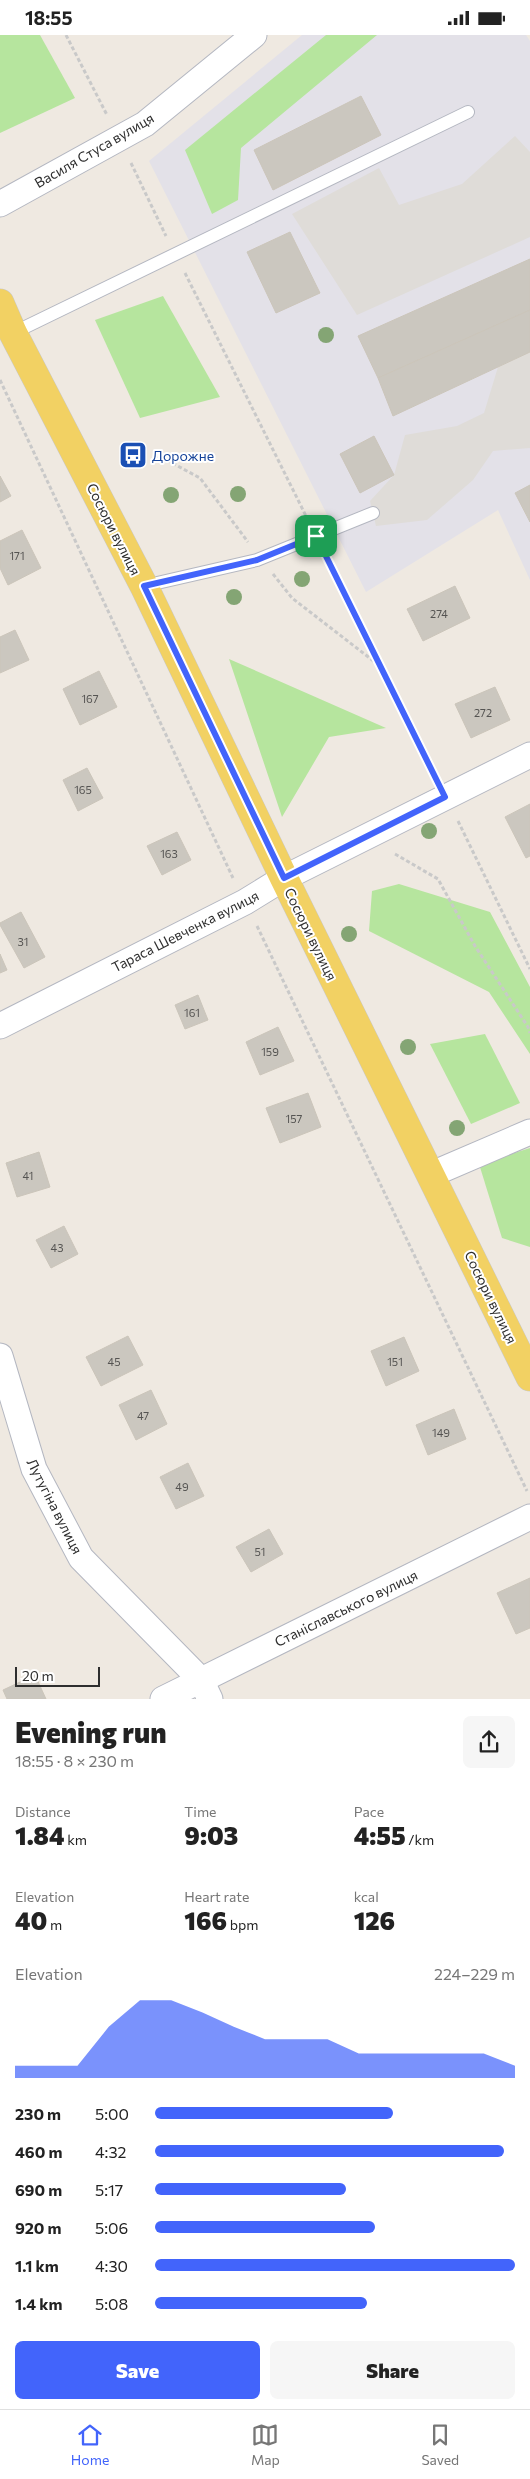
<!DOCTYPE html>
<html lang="en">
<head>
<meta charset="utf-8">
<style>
  :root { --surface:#fff; --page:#f6f6f6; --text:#222; --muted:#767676; --line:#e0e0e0; --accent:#4264fb }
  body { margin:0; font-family:Commissioner,sans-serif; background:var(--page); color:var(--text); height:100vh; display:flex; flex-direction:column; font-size:19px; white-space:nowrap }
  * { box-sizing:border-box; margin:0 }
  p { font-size:16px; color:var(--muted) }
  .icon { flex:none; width:28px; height:28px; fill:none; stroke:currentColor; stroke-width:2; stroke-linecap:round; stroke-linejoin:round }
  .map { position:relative; height:1664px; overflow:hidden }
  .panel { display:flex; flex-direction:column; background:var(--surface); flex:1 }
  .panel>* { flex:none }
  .scale { position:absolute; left:15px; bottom:12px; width:85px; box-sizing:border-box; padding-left:5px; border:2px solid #2e2e2e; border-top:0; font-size:14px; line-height:18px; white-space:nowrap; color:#2e2e2e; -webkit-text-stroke:4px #fff; paint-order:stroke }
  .pin { position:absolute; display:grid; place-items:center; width:42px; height:42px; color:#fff; margin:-21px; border-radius:10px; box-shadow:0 2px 8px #0006 }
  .round { display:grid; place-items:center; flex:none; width:52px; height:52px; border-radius:8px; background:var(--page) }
  .overview { display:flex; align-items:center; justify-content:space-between; height:85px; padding:0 15px }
  h1 { font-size:28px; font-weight:800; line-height:38px }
  .stats { display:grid; grid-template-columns:repeat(3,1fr); gap:8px; height:85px; padding:5px 15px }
  .stats div { display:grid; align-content:center }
  .stats b { font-size:25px; font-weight:800 }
  .stats small { font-size:14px; font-weight:400 }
  .stats p { font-size:14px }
  .chart { height:140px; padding:10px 15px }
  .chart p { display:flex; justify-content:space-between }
  .chart svg { width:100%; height:90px; margin-top:5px; fill:var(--accent); opacity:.7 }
  .primary-button { display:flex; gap:10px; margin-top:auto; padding:10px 15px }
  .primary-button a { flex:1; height:58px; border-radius:8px; background:var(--accent); color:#fff; font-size:20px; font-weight:800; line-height:58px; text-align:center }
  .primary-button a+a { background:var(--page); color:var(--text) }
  ul { padding:0 15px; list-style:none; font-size:16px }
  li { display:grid; grid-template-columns:80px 60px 1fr; align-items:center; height:38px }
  li i { height:12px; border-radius:6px; background:var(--accent) }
  .status { display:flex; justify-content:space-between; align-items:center; height:35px; padding:0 25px; background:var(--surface); direction:ltr }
  .status svg { height:14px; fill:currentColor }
  .dock { display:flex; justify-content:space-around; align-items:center; height:70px; border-top:1px solid var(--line); background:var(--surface); font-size:14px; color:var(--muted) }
  .dock a { display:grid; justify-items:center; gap:2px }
  .dock .active { color:var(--accent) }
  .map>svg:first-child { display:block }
  .industrial { fill:#e3e1e8 }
  .green { fill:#b6e59e }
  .plaza { fill:#dfdcd8 }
  .building { fill:#cbc7bf; stroke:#cbc5ba }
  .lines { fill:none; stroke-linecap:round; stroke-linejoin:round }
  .service-casing { stroke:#b4b7c1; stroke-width:14 }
  .minor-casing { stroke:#b4b7c1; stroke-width:27 }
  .primary-casing { stroke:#c9c9c9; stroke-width:29 }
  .path { stroke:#c9c9c9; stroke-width:3; stroke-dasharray:4 2.5; stroke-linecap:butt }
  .service { stroke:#fff; stroke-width:12 }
  .minor { stroke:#fff; stroke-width:25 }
  .primary { stroke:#f2d163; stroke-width:28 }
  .tree { fill:#84a574 }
  .route-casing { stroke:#fff; stroke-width:10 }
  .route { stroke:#4264fb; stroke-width:6 }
  .labels { text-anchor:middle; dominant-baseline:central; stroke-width:4; stroke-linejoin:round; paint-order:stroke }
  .number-label { font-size:11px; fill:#555452 }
  .street-label { font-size:14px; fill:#2e2e2e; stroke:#fff }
  .transit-label { font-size:14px; fill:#164399; stroke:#fff; text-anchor:start }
</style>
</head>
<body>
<div class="status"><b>18:55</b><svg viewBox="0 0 49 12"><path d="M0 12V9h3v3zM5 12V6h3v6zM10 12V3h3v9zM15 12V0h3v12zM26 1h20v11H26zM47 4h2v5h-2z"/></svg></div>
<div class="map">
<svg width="530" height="1664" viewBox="0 0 530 1664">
  <rect width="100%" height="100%" fill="#efe9e1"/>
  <path class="industrial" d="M302,0H526L530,6V545L498,475L366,557L149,126Z"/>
  <g class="green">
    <path d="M0,0H40L75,63L0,98Z"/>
    <path d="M326,0H377L241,113L238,165L212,179L185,115Z"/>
    <path d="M163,261L220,362L140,383L95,285Z"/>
    <path d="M229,624L386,693L329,702L282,782Z"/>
    <path d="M399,849L490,877L530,952V1019L489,957L369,896L372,856Z"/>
    <path d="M485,999L520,1068L471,1089L430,1009Z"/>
    <path d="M530,1113V1212L502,1203L479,1129Z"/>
  </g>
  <g class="plaza">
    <path d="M515,101L530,117V202L357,280L292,179L379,133L399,170L462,149Z"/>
    <path d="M530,317V413L493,416L473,445L427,485L376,491L370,466L394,440L405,400L457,391L484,378L498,332Z"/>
  </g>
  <g class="building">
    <path d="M361,61L381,100L273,155L254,115Z"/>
    <path d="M290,197L320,258L276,278L247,217Z"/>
    <path d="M530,224V275L378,343L358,301Z"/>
    <path d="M530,275V317L393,381L378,343Z"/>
    <path d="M374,401L394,440L360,458L340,419Z"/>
    <path d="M0,441L11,461L0,467Z"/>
    <path d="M530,450V487L515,458Z"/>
    <path d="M22,495L41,533L8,550L0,533V506Z"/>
    <path d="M455,551L470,583L423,606L407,574Z"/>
    <path d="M15,595L29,625L0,638V602Z"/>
    <path d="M99,636L117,672L80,690L63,654Z"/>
    <path d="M495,652L510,685L471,703L455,669Z"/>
    <path d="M87,733L103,763L78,776L63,745Z"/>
    <path d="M530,769V821L526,823L505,782Z"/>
    <path d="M177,797L191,825L162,840L147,811Z"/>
    <path d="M21,877L45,922L24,933L0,890V888Z"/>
    <path d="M0,919L7,935L0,938Z"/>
    <path d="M198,960L208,985L185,994L175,970Z"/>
    <path d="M278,992L294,1026L260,1040L246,1007Z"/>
    <path d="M308,1058L321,1092L280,1108L266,1073Z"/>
    <path d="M39,1117L50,1152L17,1162L6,1128Z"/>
    <path d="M64,1191L78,1219L51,1233L36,1205Z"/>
    <path d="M128,1301L143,1330L101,1351L86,1322Z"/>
    <path d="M404,1302L419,1336L386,1351L371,1316Z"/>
    <path d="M151,1355L167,1389L136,1405L119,1370Z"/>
    <path d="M454,1374L466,1404L428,1420L416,1390Z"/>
    <path d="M188,1428L204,1461L176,1474L160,1442Z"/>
    <path d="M269,1494L283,1519L251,1537L236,1512Z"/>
    <path d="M530,1543V1593L516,1599L497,1558Z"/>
    <path d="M35,1640L46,1664H7L3,1655Z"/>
  </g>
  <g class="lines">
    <defs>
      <g id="service">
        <path d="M13,298L468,77"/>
        <path d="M144,551L257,525L373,478"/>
      </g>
      <g id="minor">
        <path d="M0,169L145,89L254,0"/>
        <path d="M0,991L245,867L284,843L530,720"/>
        <path d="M430,1140L530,1097"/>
        <path d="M0,1321L34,1434L81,1523L201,1645L210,1664"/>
        <path d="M163,1664L530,1482"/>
      </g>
      <path id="primary" d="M0,268L13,298L144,551L284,843L530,1342"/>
    </defs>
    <use href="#service" class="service-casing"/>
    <use href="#minor" class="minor-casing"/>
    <use href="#primary" class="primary-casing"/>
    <g class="path">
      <path d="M66,0L107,80"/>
      <path d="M131,128L166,201"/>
      <path d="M185,238L307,483"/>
      <path d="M0,345L233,843"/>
      <path d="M161,422L200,443L248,507"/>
      <path d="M325,520L434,738"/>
      <path d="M273,539L292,563L380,631"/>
      <path d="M458,786L530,934"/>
      <path d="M395,819L438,844L475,911L528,992L530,998"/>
      <path d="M257,891L527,1456"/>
    </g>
    <use href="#service" class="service"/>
    <use href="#minor" class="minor"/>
    <use href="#primary" class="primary"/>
  </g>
  <g class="tree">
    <circle cx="326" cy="300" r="8"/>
    <circle cx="238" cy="459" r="8"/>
    <circle cx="171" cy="460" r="8"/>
    <circle cx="302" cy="544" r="8"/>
    <circle cx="234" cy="562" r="8"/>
    <circle cx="429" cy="796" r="8"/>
    <circle cx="349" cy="899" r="8"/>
    <circle cx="408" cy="1012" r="8"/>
    <circle cx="457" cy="1093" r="8"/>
  </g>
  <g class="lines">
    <defs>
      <path id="route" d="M316,501L445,762L284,843L144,551L257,525Z"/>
    </defs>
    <use href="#route" class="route-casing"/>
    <use href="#route" class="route"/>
  </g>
  <defs>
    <symbol id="bus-square" viewBox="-11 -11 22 22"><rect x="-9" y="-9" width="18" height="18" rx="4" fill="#1a4fb4" stroke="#fff"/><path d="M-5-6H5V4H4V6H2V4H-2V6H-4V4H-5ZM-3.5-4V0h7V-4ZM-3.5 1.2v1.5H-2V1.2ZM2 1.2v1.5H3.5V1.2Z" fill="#fff"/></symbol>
  </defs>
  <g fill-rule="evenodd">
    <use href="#bus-square" x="117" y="404" width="32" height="32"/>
  </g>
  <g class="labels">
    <g class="number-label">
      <text x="17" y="520">171</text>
      <text x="439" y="578">274</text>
      <text x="90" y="663">167</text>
      <text x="483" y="677">272</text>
      <text x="83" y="754">165</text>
      <text x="169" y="818">163</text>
      <text x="23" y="906">31</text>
      <text x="192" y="977">161</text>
      <text x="270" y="1016">159</text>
      <text x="294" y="1083">157</text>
      <text x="28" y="1140">41</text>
      <text x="57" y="1212">43</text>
      <text x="114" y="1326">45</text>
      <text x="395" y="1326">151</text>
      <text x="143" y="1380">47</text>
      <text x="441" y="1397">149</text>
      <text x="182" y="1451">49</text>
      <text x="260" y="1516">51</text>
    </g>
    <g class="street-label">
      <text transform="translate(94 115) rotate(-30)">Василя Стуса вулиця</text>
      <text transform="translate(114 494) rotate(63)">Сосюри вулиця</text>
      <text transform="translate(185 896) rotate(-27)">Тараса Шевченка вулиця</text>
      <text transform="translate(311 899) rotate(64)">Сосюри вулиця</text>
      <text transform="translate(491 1262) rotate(64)">Сосюри вулиця</text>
      <text transform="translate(55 1471) rotate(63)">Лутугіна вулиця</text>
      <text transform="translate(346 1573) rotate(-26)">Станіславського вулиця</text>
    </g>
    <g class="transit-label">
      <text x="152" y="420">Дорожне</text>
    </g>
  </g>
</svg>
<div class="scale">20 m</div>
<div class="pin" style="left:316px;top:501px;background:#1e9e55"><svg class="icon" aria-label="arrive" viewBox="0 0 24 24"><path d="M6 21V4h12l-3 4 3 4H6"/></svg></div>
</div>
<section class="panel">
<div class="overview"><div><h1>Evening run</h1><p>18:55 · 8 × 230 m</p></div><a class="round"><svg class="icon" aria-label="share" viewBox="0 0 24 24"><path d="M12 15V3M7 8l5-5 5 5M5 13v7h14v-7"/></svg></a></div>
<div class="stats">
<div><p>Distance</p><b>1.84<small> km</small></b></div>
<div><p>Time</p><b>9:03</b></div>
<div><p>Pace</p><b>4:55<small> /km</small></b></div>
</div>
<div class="stats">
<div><p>Elevation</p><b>40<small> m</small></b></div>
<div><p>Heart rate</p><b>166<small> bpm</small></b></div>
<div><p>kcal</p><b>126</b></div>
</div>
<div class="chart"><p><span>Elevation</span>224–229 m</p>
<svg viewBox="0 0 160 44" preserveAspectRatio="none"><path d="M0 44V38L10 38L20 38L30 19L40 6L50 6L60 12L70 19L80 25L90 25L100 25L110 32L120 32L130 32L140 32L150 32L160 38V44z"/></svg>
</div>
<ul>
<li><b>230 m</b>5:00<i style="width:66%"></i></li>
<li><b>460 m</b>4:32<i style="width:97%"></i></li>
<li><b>690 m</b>5:17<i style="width:53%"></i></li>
<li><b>920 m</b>5:06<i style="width:61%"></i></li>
<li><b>1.1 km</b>4:30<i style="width:100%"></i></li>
<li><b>1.4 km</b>5:08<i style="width:59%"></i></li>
</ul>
<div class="primary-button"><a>Save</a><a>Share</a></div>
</section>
<nav class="dock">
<a class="active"><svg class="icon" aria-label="home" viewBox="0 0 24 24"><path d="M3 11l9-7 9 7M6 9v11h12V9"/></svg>Home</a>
<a><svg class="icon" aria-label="map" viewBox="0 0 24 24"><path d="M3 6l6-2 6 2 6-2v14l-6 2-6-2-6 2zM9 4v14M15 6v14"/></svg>Map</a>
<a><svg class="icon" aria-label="saved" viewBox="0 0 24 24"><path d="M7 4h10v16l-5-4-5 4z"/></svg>Saved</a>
</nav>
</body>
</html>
